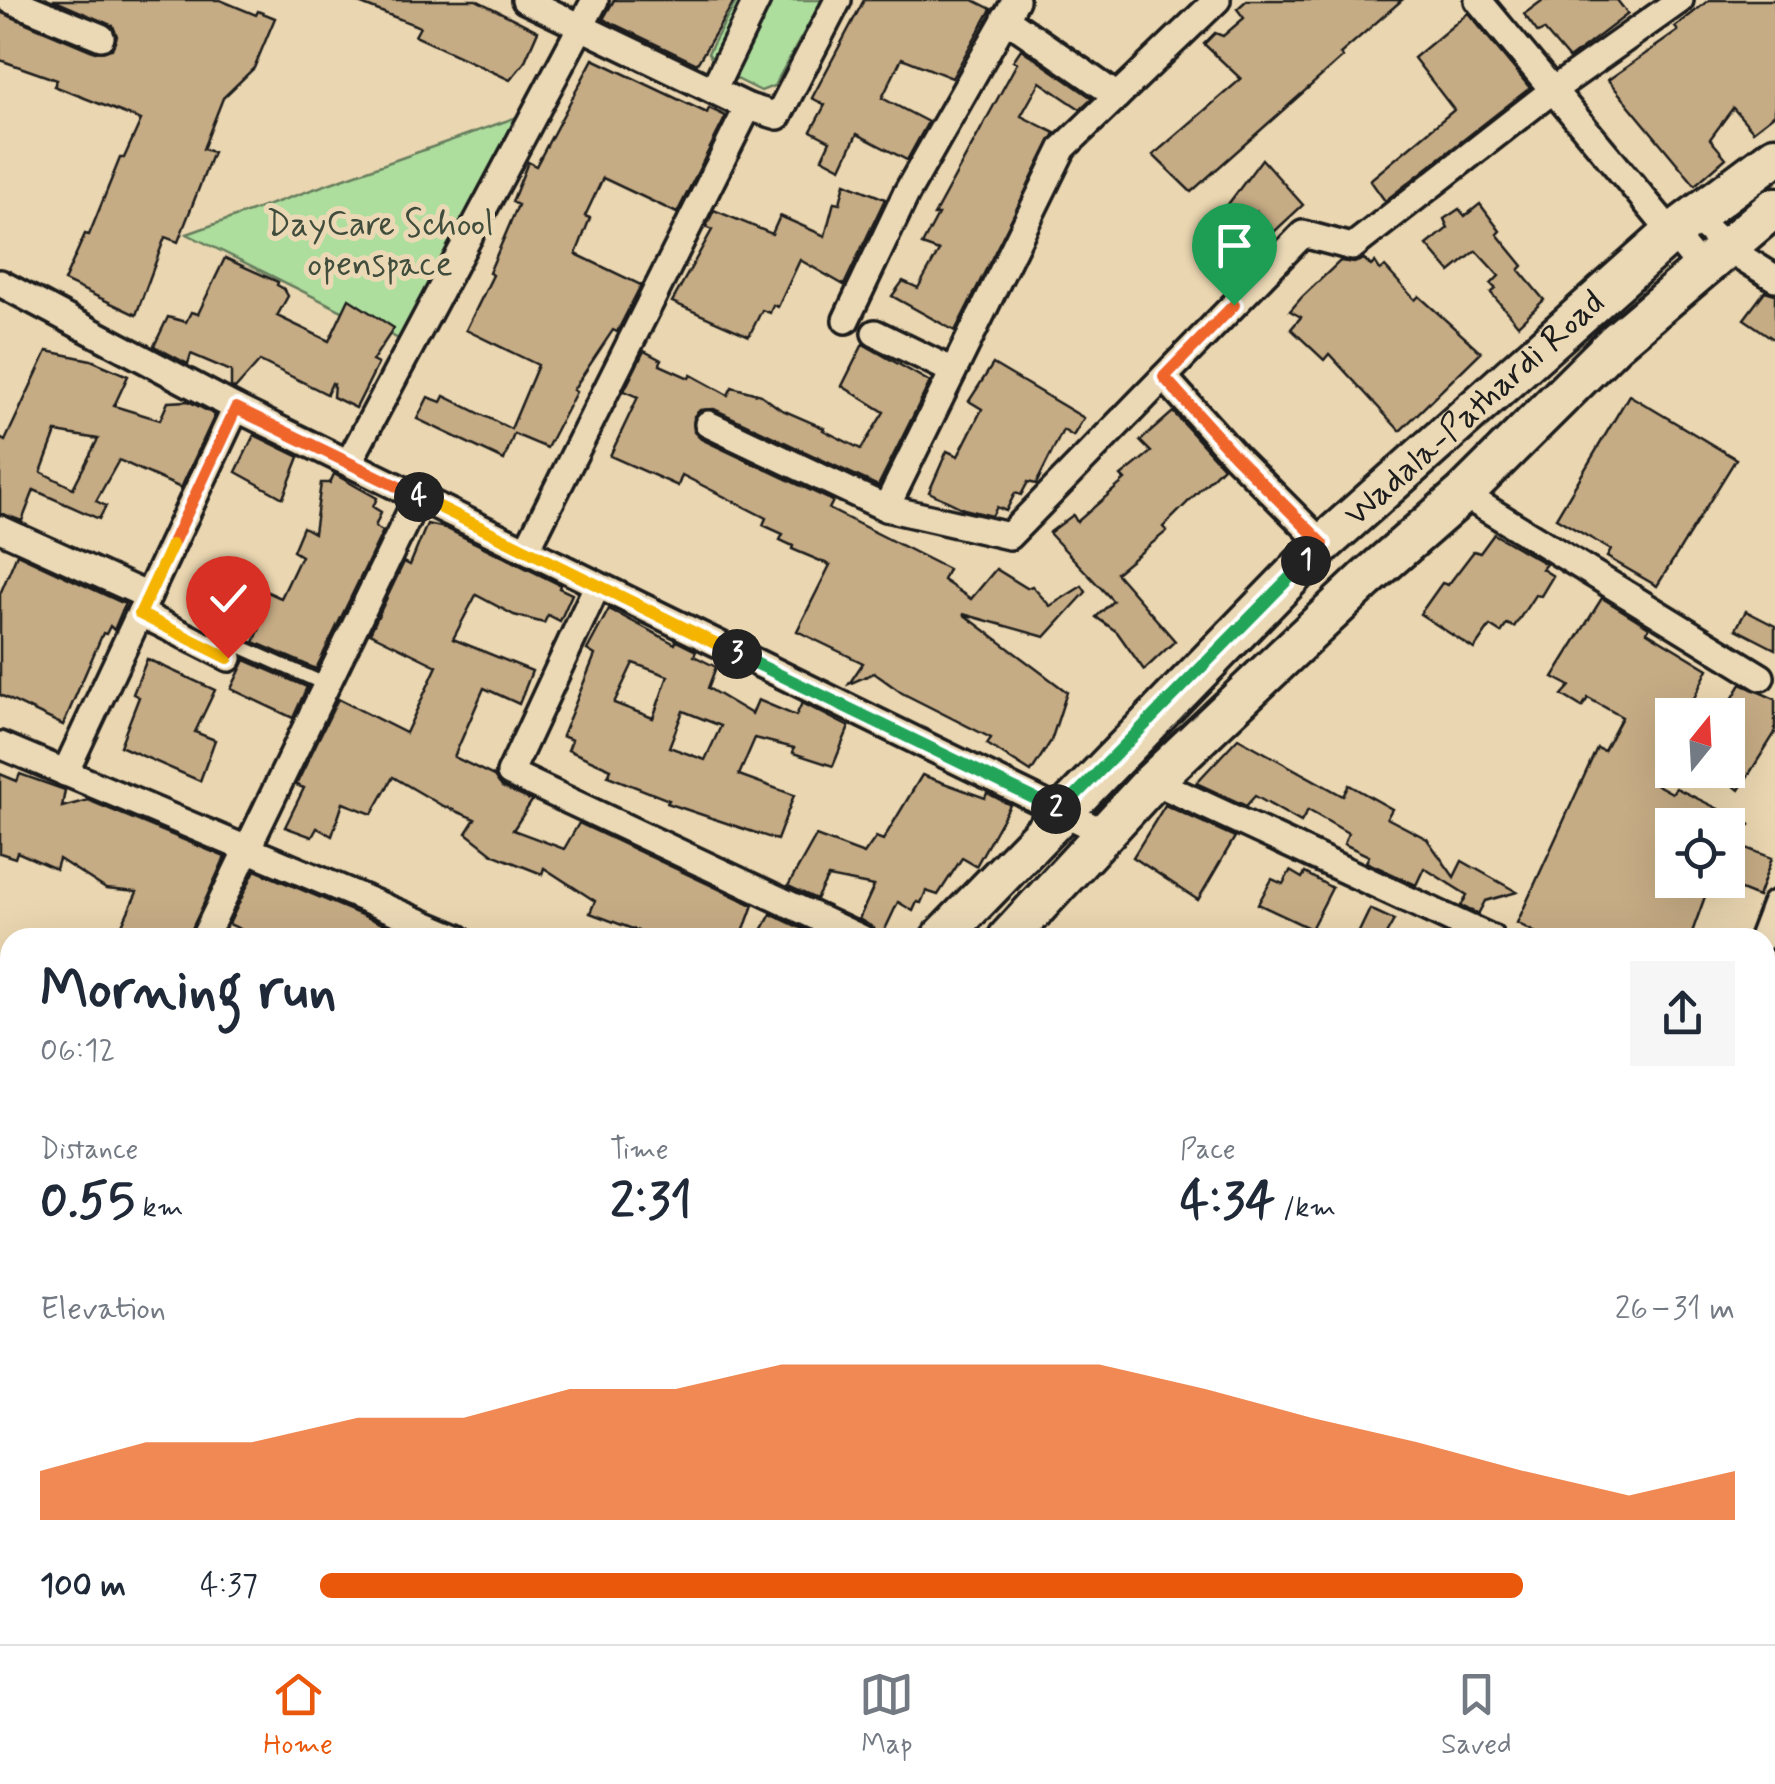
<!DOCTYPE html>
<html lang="en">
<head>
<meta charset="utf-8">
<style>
  :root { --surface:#fff; --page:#f6f6f7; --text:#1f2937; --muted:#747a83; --line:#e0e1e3; --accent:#ea580c }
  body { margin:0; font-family:Mynerve,sans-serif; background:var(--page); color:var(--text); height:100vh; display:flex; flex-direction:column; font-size:38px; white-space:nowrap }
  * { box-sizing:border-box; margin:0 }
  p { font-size:32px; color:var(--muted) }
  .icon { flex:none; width:55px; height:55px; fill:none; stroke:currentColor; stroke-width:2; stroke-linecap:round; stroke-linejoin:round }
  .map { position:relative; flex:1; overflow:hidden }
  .sheet { position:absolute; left:0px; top:928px; width:1775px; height:718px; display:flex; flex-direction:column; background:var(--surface); border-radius:30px 30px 0 0; box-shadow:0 10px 40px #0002 }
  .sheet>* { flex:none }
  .needle { width:65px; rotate:18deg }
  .buttons { position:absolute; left:1655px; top:698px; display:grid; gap:20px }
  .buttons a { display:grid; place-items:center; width:90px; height:90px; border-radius:0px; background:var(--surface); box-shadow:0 10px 40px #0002; font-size:50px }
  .pin { position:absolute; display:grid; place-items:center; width:85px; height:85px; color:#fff; margin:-102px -42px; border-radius:50% 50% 50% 0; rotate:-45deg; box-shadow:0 0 10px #0007 }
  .pin .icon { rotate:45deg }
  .km { position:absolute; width:50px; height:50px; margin:-25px; border-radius:50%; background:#222; color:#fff; font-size:28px; line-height:50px; text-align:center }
  .round { display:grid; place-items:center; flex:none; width:105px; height:105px; border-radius:0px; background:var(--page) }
  .summary { display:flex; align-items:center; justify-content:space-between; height:170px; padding:0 40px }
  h1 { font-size:55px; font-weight:700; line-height:75px }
  .metrics { display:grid; grid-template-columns:repeat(3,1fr); gap:15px; height:170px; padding:10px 40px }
  .metrics div { display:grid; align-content:center }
  .metrics b { font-size:50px; font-weight:700 }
  .metrics small { font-size:28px; font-weight:400 }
  .metrics p { font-size:28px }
  .chart { height:280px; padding:20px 40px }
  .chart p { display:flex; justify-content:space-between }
  .chart svg { width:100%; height:180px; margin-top:10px; fill:var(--accent); opacity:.7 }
  ul { padding:0 40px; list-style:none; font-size:32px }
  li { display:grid; grid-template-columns:160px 120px 1fr; align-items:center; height:75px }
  li i { height:25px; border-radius:12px; background:var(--accent) }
  .tab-bar { display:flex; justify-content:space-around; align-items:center; height:140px; border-top:2px solid var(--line); background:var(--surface); font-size:28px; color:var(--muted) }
  .tab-bar a { display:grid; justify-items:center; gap:5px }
  .tab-bar .selected { color:var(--accent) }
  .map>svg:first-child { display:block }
  .green { fill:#aede9e; stroke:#657d5d; stroke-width:2.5 }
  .building { fill:#c6ac85; stroke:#1c1c1c; stroke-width:2.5; fill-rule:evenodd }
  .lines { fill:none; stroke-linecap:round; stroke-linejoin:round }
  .service-casing { stroke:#1c1c1c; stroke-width:20 }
  .minor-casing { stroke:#1c1c1c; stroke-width:32 }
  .secondary-casing { stroke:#1c1c1c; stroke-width:45 }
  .service { stroke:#ebd9b6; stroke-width:12 }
  .minor { stroke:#ebd9b6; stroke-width:25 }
  .secondary { stroke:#ebd9b6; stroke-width:38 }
  .split-1-casing { stroke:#fff; stroke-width:20 }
  .split-2-casing { stroke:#fff; stroke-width:20 }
  .split-3-casing { stroke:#fff; stroke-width:20 }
  .split-4-casing { stroke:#fff; stroke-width:20 }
  .split-5-casing { stroke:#fff; stroke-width:20 }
  .split-6-casing { stroke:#fff; stroke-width:20 }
  .split-1 { stroke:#f0652b; stroke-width:12 }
  .split-2 { stroke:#22a559; stroke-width:12 }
  .split-3 { stroke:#22a559; stroke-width:12 }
  .split-4 { stroke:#f5b400; stroke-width:12 }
  .split-5 { stroke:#f0652b; stroke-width:12 }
  .split-6 { stroke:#f5b400; stroke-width:12 }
  .labels { text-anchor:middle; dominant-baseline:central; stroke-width:10; stroke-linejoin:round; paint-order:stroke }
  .park-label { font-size:35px; fill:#404c3c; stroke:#ebd9b6 }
  .street-label { font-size:35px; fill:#1c1c1c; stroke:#ebd9b6 }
</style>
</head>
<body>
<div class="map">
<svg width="1775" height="1644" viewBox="0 0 1775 1644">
  <rect width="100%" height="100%" fill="#ead6b0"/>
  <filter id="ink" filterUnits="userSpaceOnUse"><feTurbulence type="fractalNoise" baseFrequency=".01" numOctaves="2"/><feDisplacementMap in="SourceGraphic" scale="20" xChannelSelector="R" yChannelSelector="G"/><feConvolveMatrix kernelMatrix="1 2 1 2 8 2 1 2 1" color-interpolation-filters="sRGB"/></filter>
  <g filter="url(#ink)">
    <g class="green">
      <path d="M737,0H822L774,86L761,91L719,70L708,53Z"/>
      <path d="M537,110L411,345L187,234Z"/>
    </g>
    <g class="building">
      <path d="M53,0H220L256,15L258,11L275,18L254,68L223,98L203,149L213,152L178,242L165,237L136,315L64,281L85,234L89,235L120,158H124L141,120L54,86L57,80L0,60V12L95,52L112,49L117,36L113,26Z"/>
      <path d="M351,0H476L538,31L524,63L510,80L415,36L420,27Z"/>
      <path d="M614,0H735L697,64L603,19Z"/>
      <path d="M864,0H973L991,9L952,78L902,58L882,98L928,122L907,160L857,134L841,168L822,158L830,141L811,131L825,105L812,98Z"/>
      <path d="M1247,0H1402L1340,54L1343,57L1191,192L1153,155L1241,79L1204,44L1215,33L1223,36L1244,18L1237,9Z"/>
      <path d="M1543,0H1617L1628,14L1569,59L1544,30L1538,33L1524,14Z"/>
      <path d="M1709,0H1775V114L1753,131L1733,108L1710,139L1726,158L1695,185L1608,80L1678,31L1675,27Z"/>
      <path d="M1468,13L1530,88L1385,201L1370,180L1454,110L1414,58Z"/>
      <path d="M1021,49L1092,98L1080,109L1040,82L1021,116L1055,133L955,331L892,296L903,281L918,288L939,251L922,245L938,215H934L1017,63L1013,61Z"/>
      <path d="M593,59L707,113L709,108L726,116L677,213L603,178L585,216L590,218L576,254L641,285L617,332L613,330L573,390L576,392L547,448L514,434L504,460L417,419L428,397L441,402L444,396L511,429L538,365L466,330L493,275L489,273L518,205L512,202L528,162L536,166Z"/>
      <path d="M1262,159L1303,205L1274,232L1257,212L1231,245L1208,231Z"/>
      <path d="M845,183L885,199L844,285L800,260L778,307L773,305L770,313L762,310L749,336L672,302L712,230L706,227L714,210L772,234L780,216L825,236L834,202L840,203Z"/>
      <path d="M1480,204L1500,231L1497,234L1523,266L1519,270L1544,300L1518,325L1491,293L1496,289L1491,284L1499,276L1476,251L1450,272L1427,245L1448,228L1444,219L1459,209L1465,216Z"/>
      <path d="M225,258L278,282L277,285L284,289L288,296L277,316L329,341L349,299L394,328L372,361L378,364L356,408L333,397L334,384L332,383L327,394L260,361L235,389L231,387V371L191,354L188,364L154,346L168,317L186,322L191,312L198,314Z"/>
      <path d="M1364,259L1371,266L1375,262L1380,270L1385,267L1415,300L1419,296L1481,352L1400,431L1329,354L1324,360L1291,329L1301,317L1290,311L1302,297L1340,261L1354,263Z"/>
      <path d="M1765,291L1775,294V340L1744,319Z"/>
      <path d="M863,344L930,382L878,486L714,409L700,410L694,416V432L701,439L833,501L829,509L948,569L943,580L971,599L996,569L1027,588L1032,586L1050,606L1082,586L1086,592L1045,637L963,614L1067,692L1051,741L1031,772L987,744L991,738L902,693L874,673L849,684L863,663L797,631L830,565L792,549L793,546L780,540L783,534L763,525L766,518L682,475L678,486L610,456L638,397L624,391L644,351L661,360L660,365L689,378L691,375L728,395L732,387L761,395L780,409L824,428L823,430L861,449L884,412L842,386Z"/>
      <path d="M47,351L91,360L128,376L114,406L160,420L168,402L188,401L215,415L181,488L119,460L96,501L106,506L99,519L34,490L22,521L0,513V438L5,441ZM56,432L98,439L73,488L41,472Z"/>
      <path d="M993,364L1084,418L1073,436L1063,430L1036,484L1028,482L1021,495L1015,493L1006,511L997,507L992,516L964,509L929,492L947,451L958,456L982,409L969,401Z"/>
      <path d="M1629,395L1736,459L1657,586L1607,557L1611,550L1556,518Z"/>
      <path d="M1173,412L1223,467L1163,527L1167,531L1116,573L1175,641L1144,670L1117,632L1096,617L1113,601L1049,533L1073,515L1077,522L1125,480L1121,476L1151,452L1140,441Z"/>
      <path d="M254,435L299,457L283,498L236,472Z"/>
      <path d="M334,474L377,498L373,507L381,512L375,527L383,531L316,669L254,642L260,628L204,599L219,570L281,598L301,556L293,551L303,527L314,533L321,483H330Z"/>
      <path d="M427,524L445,528L560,585L559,588L572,594L560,621L548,615L544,623L514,615L476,595L453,639L532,671L519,704L484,688L454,757L494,776L502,787L532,801L513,830L564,849L579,823L753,905L741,938H635L638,931L590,913L595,901L544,868L542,874L494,855L466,833L475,819L441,805L393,777L372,814L343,803L332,836L317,828L312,837L285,827L304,788L296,785L338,699L406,733L437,666L370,633L404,562L410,565Z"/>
      <path d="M1494,534L1546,564L1542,569L1553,576L1541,596L1535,595L1514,627L1507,624L1501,633L1490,626L1474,649L1420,614L1442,583L1448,585L1474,551L1480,553Z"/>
      <path d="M17,554L125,604L114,630L110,626L106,634L103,633L63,725L0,695V594Z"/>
      <path d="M1602,598L1649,627L1647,632L1708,669L1686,715H1672V741L1652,782L1672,793L1676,788L1751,825H1672V880H1711L1690,938H1546L1517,923L1597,748L1604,751L1622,717L1588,698L1582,707L1562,695L1570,686L1553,677Z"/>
      <path d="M609,609L675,644L676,641L696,651L694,656L716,667L708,688L752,714L758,700L796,716L802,703L849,727L833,766L793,753L794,748L755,738L739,775L794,795L777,840L667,803L669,800L608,776L611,769L568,750L572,740L562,736L595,655L587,650ZM633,663L668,676L653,718L614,703ZM683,711L721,726L705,760L669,747Z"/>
      <path d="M1746,611L1775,626V649L1736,629Z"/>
      <path d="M147,659L215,690L195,732L215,740L200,781L120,746L139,697L133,694Z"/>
      <path d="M245,660L307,687L293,718L231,689Z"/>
      <path d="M1741,684L1775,699V733L1739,790L1728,781V706Z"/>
      <path d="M1238,738L1343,796L1349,785L1392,809L1387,818L1427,839L1454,877L1462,861L1517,892L1485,901L1478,914L1461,906L1467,895L1424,868L1416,885L1366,862L1369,856L1344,844L1348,833L1308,810L1301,822L1255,796L1246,806L1196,783Z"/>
      <path d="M0,774L17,781L20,774L65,790L62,807L88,800L225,857L188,938H116L137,892L106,889L59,859L56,869L17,852L15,858L0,853Z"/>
      <path d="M922,775L985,798L987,793L1010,805L976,866L962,858L938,895L926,891L921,903L917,902L913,911L898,902L881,938H877L874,928L859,919L874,886L828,877L816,899L788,886L816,836L864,854L876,837L883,840Z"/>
      <path d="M1165,805L1235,837L1198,900L1133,857Z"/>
      <path d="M1728,841L1772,858L1758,897L1728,885Z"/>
      <path d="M255,870L409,935L408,938H259L229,924Z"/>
      <path d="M1290,871L1302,878L1305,873L1332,888L1311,929L1258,904L1272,879L1283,884Z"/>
      <path d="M1370,909L1394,920L1384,938H1356Z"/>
      <path d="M771,914L822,938H758Z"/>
    </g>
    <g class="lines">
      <defs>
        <path id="service" d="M239,646L327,685"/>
        <g id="minor">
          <path d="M10,0L101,37"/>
          <path d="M525,0L748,107L527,549"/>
          <path d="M1478,0L1701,268"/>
          <path d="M1005,18L1117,96"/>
          <path d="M713,90L757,0"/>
          <path d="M748,107L778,116L838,0"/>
          <path d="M1693,216L1727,248L1775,278"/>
          <path d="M0,283L236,408L1103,832"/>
          <path d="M846,320L906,194L1016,0"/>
          <path d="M875,333L953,371"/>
          <path d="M1164,377L1235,456L1323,544"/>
          <path d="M708,424L886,508L1009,536L1303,234L1352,247L1553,90L1680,0"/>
          <path d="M349,462L595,0"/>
          <path d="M1463,494L1761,677"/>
          <path d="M886,508L1063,148L1217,0"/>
          <path d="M0,529L148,596"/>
          <path d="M597,586L510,773L861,938"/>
          <path d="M140,613L229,658"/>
          <path d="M0,745L458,938"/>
          <path d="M65,773L236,408"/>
          <path d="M1153,781L1491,938"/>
          <path d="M204,938L418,496"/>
          <path d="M1762,938L1775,904"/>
          <path d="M1765,985L1775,990"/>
          <path d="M1765,1134L1775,1139"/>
          <path d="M0,1333L10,1314"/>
          <path d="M1765,1589L1775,1567"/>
          <path d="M0,1596L10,1600"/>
          <path d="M76,1635L86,1644"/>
          <path d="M504,1635L529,1644"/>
          <path d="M810,1644L814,1635"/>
          <path d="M1008,1644L1012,1635"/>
          <path d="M1481,1644L1485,1635"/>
          <path d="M1741,1644L1745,1635"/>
        </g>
        <g id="secondary">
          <path id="s1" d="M941,938L1323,544L1672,233L1775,156"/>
          <path d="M1008,938L1153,781L1365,580L1463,494L1615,343L1775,207"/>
          <path d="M281,1644L289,1635"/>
          <path d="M327,1644L335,1635"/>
        </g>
      </defs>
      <use href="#service" class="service-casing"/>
      <use href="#minor" class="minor-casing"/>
      <use href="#secondary" class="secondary-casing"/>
      <use href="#service" class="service"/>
      <use href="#minor" class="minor"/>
      <use href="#secondary" class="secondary"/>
    </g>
  </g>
  <g class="lines" filter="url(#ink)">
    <defs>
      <path id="split-1" d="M1234,305L1164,377L1235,456L1323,544L1306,561"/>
      <path id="split-2" d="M1056,809L1060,811L1306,561"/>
      <path id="split-3" d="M737,654L1056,809"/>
      <path id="split-4" d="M419,497L737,654"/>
      <path id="split-5" d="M172,545L236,408L419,497"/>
      <path id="split-6" d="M172,545L140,614L228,658"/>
    </defs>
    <use href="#split-1" class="split-1-casing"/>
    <use href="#split-2" class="split-2-casing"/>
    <use href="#split-3" class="split-3-casing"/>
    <use href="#split-4" class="split-4-casing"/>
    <use href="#split-5" class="split-5-casing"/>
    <use href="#split-6" class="split-6-casing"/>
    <use href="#split-1" class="split-1"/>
    <use href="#split-2" class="split-2"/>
    <use href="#split-3" class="split-3"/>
    <use href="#split-4" class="split-4"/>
    <use href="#split-5" class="split-5"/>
    <use href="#split-6" class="split-6"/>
  </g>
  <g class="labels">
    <g class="park-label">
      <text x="380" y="225">DayCare School<tspan x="380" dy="40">openspace</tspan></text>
    </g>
    <g class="street-label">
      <text stroke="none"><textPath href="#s1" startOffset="752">Wadala-Pathardi Road</textPath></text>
    </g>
  </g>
</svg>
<div class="buttons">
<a><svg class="needle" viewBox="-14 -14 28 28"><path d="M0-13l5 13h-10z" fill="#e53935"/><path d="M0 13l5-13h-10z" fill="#747a83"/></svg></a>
<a><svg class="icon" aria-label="locate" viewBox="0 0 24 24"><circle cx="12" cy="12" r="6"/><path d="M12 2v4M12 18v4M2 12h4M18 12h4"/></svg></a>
</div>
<div class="pin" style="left:1234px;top:305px;background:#1e9e55"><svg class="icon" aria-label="arrive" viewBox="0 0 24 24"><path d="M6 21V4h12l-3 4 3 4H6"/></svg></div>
<div class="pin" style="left:228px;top:658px;background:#d93025"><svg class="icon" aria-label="check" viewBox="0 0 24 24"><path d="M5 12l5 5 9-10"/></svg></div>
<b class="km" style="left:1306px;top:561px">1</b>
<b class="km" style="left:1056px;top:809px">2</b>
<b class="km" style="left:737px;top:654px">3</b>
<b class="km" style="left:419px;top:497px">4</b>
<section class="sheet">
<div class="summary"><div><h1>Morning run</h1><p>06:12</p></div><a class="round"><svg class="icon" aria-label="share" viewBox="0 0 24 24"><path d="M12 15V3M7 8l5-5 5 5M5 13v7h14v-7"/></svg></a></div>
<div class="metrics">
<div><p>Distance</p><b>0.55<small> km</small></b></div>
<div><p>Time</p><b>2:31</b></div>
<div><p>Pace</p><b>4:34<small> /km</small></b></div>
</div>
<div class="chart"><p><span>Elevation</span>26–31 m</p>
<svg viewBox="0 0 160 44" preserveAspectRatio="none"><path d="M0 44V32L10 25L20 25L30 19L40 19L50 12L60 12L70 6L80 6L90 6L100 6L110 12L120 19L130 25L140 32L150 38L160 32V44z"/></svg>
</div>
<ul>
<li><b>100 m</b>4:37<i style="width:85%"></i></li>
</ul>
</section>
</div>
<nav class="tab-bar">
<a class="selected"><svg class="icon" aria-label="home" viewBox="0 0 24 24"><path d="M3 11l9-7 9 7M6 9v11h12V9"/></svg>Home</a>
<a><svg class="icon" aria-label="map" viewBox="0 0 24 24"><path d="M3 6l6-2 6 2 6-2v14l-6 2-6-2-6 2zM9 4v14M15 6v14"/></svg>Map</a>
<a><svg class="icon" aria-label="saved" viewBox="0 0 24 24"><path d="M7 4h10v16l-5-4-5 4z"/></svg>Saved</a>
</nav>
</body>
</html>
